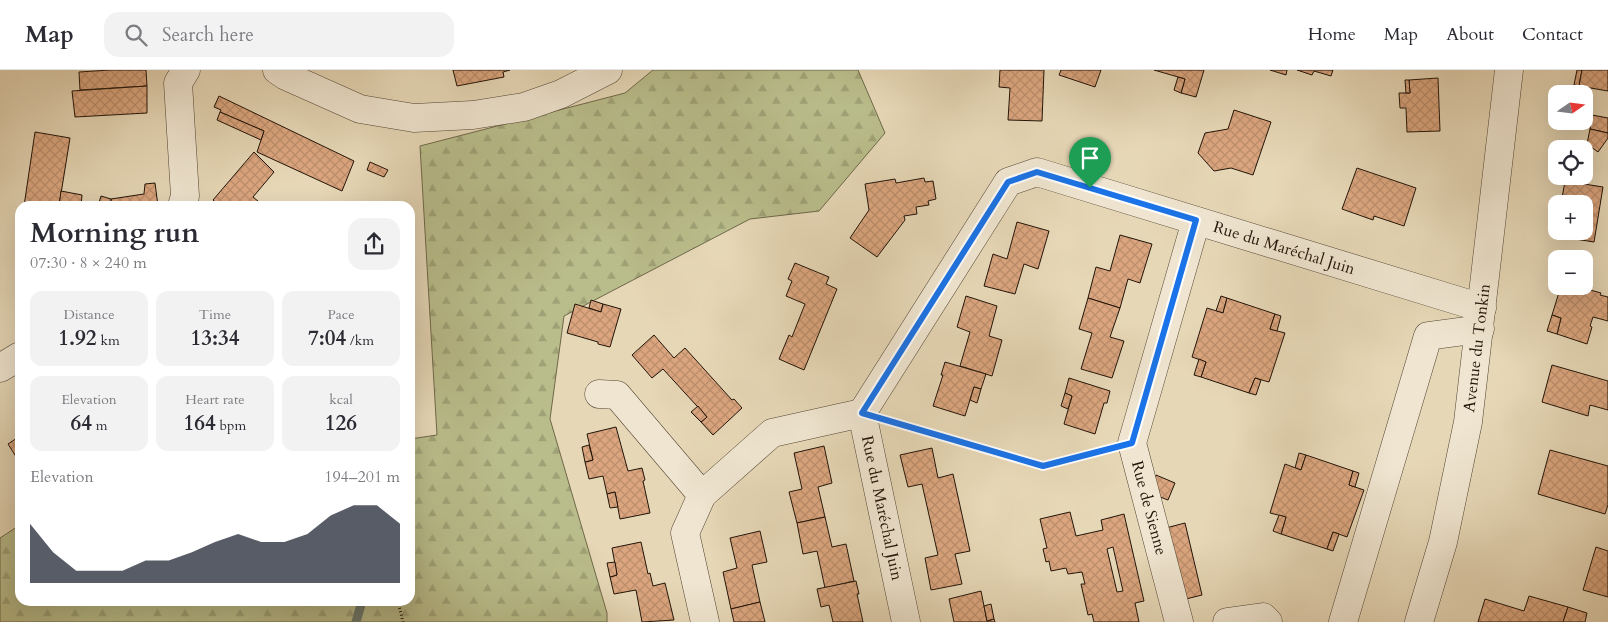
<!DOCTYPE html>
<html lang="en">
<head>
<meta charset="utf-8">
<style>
  :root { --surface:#fff; --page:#f2f2f3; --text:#2b2b33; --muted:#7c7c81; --line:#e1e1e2; --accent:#111827 }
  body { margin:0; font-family:Cardo,serif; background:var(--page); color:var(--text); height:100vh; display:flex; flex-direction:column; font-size:19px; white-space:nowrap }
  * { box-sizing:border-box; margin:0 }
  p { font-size:16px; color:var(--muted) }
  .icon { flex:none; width:28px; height:28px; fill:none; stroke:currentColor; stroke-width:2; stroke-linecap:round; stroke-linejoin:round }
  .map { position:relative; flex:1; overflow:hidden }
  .sheet { position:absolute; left:15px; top:131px; width:400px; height:405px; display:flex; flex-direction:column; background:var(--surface); border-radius:15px; box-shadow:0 5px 20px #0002 }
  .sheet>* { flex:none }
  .needle { width:32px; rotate:76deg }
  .fabs { position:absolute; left:1548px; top:15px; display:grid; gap:10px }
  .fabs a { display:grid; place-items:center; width:45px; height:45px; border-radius:10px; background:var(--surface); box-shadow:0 5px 20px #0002; font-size:25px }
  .pin { position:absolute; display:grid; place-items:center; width:42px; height:42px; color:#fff; margin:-51px -21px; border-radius:50% 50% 50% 0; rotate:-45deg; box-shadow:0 0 5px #0007 }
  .pin .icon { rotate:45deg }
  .round { display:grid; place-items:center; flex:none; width:52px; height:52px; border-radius:15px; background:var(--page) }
  .head { display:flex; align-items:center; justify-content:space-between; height:85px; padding:0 15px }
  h1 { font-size:28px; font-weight:800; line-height:38px }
  .metrics { display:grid; grid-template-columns:repeat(3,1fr); gap:8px; height:85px; padding:5px 15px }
  .metrics div { display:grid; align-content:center; border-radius:12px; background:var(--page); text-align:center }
  .metrics b { font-size:21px; font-weight:800 }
  .metrics small { font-size:14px; font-weight:400 }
  .metrics p { font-size:14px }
  .chart { height:140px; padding:10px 15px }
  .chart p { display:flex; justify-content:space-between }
  .chart svg { width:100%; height:90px; margin-top:5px; fill:var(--accent); opacity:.7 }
  header { display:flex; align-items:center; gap:30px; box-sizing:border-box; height:70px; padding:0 25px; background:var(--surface); border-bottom:1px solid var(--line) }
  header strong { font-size:24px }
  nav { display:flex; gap:28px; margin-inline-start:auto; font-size:18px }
  .search { width:350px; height:45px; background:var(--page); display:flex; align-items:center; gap:12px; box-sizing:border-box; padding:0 18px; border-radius:15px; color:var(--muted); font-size:19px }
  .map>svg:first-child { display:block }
  .forest { fill:url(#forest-firs); stroke:#6e684a }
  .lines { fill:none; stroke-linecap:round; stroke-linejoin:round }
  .stream { stroke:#68776c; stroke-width:9 }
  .building { fill:url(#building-cross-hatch); stroke:#221408; fill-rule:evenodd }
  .minor-casing { stroke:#534534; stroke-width:29 }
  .path { stroke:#221408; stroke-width:3; stroke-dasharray:1 2.5; stroke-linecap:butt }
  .minor { stroke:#efe5d0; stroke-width:28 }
  .route-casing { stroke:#fff; stroke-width:10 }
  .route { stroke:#1a73e8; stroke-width:6 }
  .labels { text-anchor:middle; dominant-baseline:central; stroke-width:4; stroke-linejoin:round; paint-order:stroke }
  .street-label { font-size:16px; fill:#221408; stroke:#efe5d0 }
</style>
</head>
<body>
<header>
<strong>Map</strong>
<div class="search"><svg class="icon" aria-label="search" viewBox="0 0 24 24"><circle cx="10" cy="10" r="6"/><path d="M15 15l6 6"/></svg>Search here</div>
<nav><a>Home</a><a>Map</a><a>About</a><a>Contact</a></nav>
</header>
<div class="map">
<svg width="1608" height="552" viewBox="0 0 1608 552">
  <defs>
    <pattern id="forest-firs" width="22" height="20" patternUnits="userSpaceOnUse" patternTransform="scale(1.25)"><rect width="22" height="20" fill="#b9bd8b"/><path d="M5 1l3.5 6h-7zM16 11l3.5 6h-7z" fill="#9fa276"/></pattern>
    <pattern id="building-cross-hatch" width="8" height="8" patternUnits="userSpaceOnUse" patternTransform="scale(1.25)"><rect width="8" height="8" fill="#dba67f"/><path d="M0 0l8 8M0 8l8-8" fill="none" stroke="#bc8e6c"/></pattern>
  </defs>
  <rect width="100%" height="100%" fill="#e6d7b6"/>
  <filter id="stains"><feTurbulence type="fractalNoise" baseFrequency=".004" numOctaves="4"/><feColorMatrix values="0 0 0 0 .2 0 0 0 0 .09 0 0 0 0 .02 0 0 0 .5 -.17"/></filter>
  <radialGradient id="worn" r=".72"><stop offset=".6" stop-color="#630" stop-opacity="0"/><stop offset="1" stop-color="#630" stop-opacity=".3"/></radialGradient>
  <path class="forest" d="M653,0H858L885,63L819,141L750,149L564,246L550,349L607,543V552H0V468L20,455V531H410V369L437,365L420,76L625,23Z"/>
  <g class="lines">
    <path class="stream" d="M356,552L362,531"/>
  </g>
  <g class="building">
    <path d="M110,0H146L147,16L80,20L79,2Z"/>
    <path d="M453,0H510L503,2L504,7L457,16Z"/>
    <path d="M1000,0H1044L1042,51L1008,50L1010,18L999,17Z"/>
    <path d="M1061,0H1101L1095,17L1059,5Z"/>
    <path d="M1154,0H1204L1196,27L1181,23L1185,9Z"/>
    <path d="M1270,0H1287L1286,5Z"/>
    <path d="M1297,0H1333L1331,6L1314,1L1312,5Z"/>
    <path d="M1577,0H1582L1579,16L1574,15Z"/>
    <path d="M1582,0H1608V21L1579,16Z"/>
    <path d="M1178,7L1185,9L1181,23L1174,20Z"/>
    <path d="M1438,8L1440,61L1407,62L1406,38H1400L1399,23H1410L1409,10Z"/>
    <path d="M1405,10H1409L1410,23H1406Z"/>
    <path d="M147,16V43L75,47L72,21Z"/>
    <path d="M219,26L354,91L342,121L257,82L264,61L220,42L221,40L214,37Z"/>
    <path d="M1234,40L1271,52L1253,105L1231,98L1214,101L1198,83L1205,63L1228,59Z"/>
    <path d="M220,42L264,61L261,70L217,50Z"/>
    <path d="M1592,45L1608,48V63L1590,59Z"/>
    <path d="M1590,59L1608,63V68L1598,82L1587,74Z"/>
    <path d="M35,62L70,68L59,136H24Z"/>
    <path d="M254,82L274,102L253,127L264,136H220L213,130Z"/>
    <path d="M370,92L388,100L384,107L367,100Z"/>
    <path d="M1357,98L1416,118L1404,156L1374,146L1373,150L1342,139Z"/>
    <path d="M924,108L925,112L933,111L936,129L928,131L929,135L916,137L917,144L904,146L905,150L877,187L850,168L869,140L865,114L895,109L896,113Z"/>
    <path d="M1565,111L1603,117L1594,172L1556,166L1557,161H1584V134H1561Z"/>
    <path d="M155,113L158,136H111V129L144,124L145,114Z"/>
    <path d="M61,121L82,125L81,136H59Z"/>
    <path d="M101,126L111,129V136H98Z"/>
    <path d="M1017,152L1049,161L1038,199L1024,194L1015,224L984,216L993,184L1007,189Z"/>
    <path d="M1120,165L1152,174L1140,213L1128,209L1120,238L1088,228L1096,197L1110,201Z"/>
    <path d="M795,193L829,207L826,214L837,219L804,300L779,289L789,265L792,267L805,234L786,226L792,211L788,209Z"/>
    <path d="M1561,216H1576L1601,223L1600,225L1608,227V251L1593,247L1590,256L1592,257L1587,274L1557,264L1561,248L1552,245Z"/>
    <path d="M966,226L997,236L989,266L1002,270L992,306L960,296L970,262L957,257Z"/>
    <path d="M1221,226L1227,228L1223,243L1216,241Z"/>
    <path d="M1088,228L1120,238L1110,267L1124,271L1112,308L1081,299L1092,263L1079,259Z"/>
    <path d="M1227,228L1275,244L1270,259L1285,263L1269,312L1255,308L1249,323L1201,307L1206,292L1192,287L1207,238L1223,243Z"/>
    <path d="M591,230L603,234L601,242L589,238Z"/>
    <path d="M575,234L601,242L603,234L621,239L610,277L598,274V272L567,263Z"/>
    <path d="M1275,244L1281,246L1277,261L1270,259Z"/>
    <path d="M1552,245L1561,248L1557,264L1547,261Z"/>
    <path d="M654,265L674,288L685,278L732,330L734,329L742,338L713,365L701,352L707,347L663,299L652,308L632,285Z"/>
    <path d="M1199,289L1206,292L1201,307L1194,305Z"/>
    <path d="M945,292L986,304L981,319L974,317L965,346L933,336L943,305H941Z"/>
    <path d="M1552,295L1608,311V340L1590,335L1588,346L1542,332Z"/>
    <path d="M1069,308L1110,321L1107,333H1104L1095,364L1064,354L1072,326L1065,323Z"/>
    <path d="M1255,308L1261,310L1256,325L1249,323Z"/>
    <path d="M974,317L981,319L977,333L970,330Z"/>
    <path d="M1065,323L1072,326L1068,339L1061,336Z"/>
    <path d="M698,336L707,347L701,352L691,342Z"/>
    <path d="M616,357L628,401L642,398L645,410L643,411L650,443L620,449L615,422L607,424L603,406L589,409L585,392L593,390L587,364Z"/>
    <path d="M20,366V393L8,374Z"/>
    <path d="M589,375L593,390L585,392L582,377Z"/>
    <path d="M824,376L832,413L818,417L825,447L797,453L789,422L802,419L794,383Z"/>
    <path d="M932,378L938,408L953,404L970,481L955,484L962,514L931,520L925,488L938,485L922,414L908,417L900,385Z"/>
    <path d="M1550,380L1608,396V435L1605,444L1538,424Z"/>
    <path d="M1299,383L1306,385L1301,400L1295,398Z"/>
    <path d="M1306,385L1353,401L1349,415L1364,420L1347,467L1333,462L1327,479L1281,464L1286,447L1270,443L1285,394L1301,400Z"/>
    <path d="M1353,401L1359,403L1355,417L1349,415Z"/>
    <path d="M1156,405L1175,413L1168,430L1150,423Z"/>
    <path d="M615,422L618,437L610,438L607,424Z"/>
    <path d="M1070,442L1076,466L1103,460L1101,450L1124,444L1144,531L1135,533L1139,552H1094L1092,544L1088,545L1081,514H1085L1082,502L1068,504L1066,498L1051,501L1049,491L1046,492L1043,479L1047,478L1040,449ZM1113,477L1123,521L1117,522L1107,479Z"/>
    <path d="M1279,445L1286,447L1281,464L1273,461Z"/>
    <path d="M825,447L832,477L846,474L854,511L825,518L817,481L803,484L797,453Z"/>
    <path d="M1185,453L1202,525L1178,531L1162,459Z"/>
    <path d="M760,461L767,492L752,495L760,532L731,539L723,502L737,498L730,468Z"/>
    <path d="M1333,462L1339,464L1333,481L1327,479Z"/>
    <path d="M641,472L648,504L650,503L653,516L665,513L674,550L642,552L636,520L614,524L610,507L617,505L612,478Z"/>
    <path d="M1596,477L1608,481V527L1583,520Z"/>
    <path d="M615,492L617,505L610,507L607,493Z"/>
    <path d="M856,511L859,524H857L863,552H833L829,535L821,537L817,519Z"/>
    <path d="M981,521L987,551L994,549L995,552H954L949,529Z"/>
    <path d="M1529,526L1568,537L1563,552H1478L1485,529L1524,541Z"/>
    <path d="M760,532L765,552H734L731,539Z"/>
    <path d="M991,534L994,549L987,551L984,536Z"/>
    <path d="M1568,537L1587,543L1585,552H1563Z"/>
  </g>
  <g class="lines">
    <defs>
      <g id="minor">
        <path d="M277,0L286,6L360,39L414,48L473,45L524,37L561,24L608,0"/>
        <path d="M182,136L185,126L178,13L186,0"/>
        <path d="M0,298L20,286"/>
        <path d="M599,324L617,325L702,425"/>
        <path d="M705,552L685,463L702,425L772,363L862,343"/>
        <path d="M906,552L862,343L1008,112L1037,102L1482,238"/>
        <path d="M1179,552L1132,373L1196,151"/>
        <path d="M1227,552L1263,547L1268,552"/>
        <path d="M1343,552L1428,266L1480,259"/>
        <path d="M1419,552L1443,472L1468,352L1509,0"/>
      </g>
    </defs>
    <use href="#minor" class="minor-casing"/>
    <g class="path">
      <path d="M892,352L1043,396L1105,380"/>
      <path d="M398,531L403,552"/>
    </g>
    <use href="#minor" class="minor"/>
  </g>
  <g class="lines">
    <defs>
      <path id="route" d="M1037,102L1196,150L1132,373L1043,396L862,343L1008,112Z"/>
    </defs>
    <use href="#route" class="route-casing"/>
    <use href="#route" class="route"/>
  </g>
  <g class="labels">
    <g class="street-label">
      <text transform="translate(1284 178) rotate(17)">Rue du Maréchal Juin</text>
      <text transform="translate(1477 278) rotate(-83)">Avenue du Tonkin</text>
      <text transform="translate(882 438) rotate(78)">Rue du Maréchal Juin</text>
      <text transform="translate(1149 438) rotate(75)">Rue de Sienne</text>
    </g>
  </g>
  <rect width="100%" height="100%" filter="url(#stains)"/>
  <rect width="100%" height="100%" fill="url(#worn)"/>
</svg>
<div class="fabs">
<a><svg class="needle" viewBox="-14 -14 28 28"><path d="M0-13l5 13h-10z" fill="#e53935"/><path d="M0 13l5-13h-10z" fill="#7c7c81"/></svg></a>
<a><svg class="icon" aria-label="locate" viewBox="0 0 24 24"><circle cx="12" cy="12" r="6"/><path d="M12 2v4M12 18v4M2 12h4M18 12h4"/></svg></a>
<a>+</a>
<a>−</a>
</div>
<div class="pin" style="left:1090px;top:118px;background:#1e9e55"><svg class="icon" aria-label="arrive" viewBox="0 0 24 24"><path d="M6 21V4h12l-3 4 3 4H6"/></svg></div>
<section class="sheet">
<div class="head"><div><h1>Morning run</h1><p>07:30 · 8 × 240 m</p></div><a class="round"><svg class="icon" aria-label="share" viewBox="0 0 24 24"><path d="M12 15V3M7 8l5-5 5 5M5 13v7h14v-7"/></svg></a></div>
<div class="metrics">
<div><p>Distance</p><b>1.92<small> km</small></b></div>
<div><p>Time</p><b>13:34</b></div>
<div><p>Pace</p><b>7:04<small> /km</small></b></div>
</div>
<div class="metrics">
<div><p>Elevation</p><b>64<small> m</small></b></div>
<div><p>Heart rate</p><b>164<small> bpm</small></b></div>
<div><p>kcal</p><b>126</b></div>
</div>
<div class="chart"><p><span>Elevation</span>194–201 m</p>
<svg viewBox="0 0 160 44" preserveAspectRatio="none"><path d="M0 44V15L10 29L20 38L30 38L40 38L50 33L60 33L70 29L80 24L90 20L100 24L110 24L120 20L130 11L140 6L150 6L160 15V44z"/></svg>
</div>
</section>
</div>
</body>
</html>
